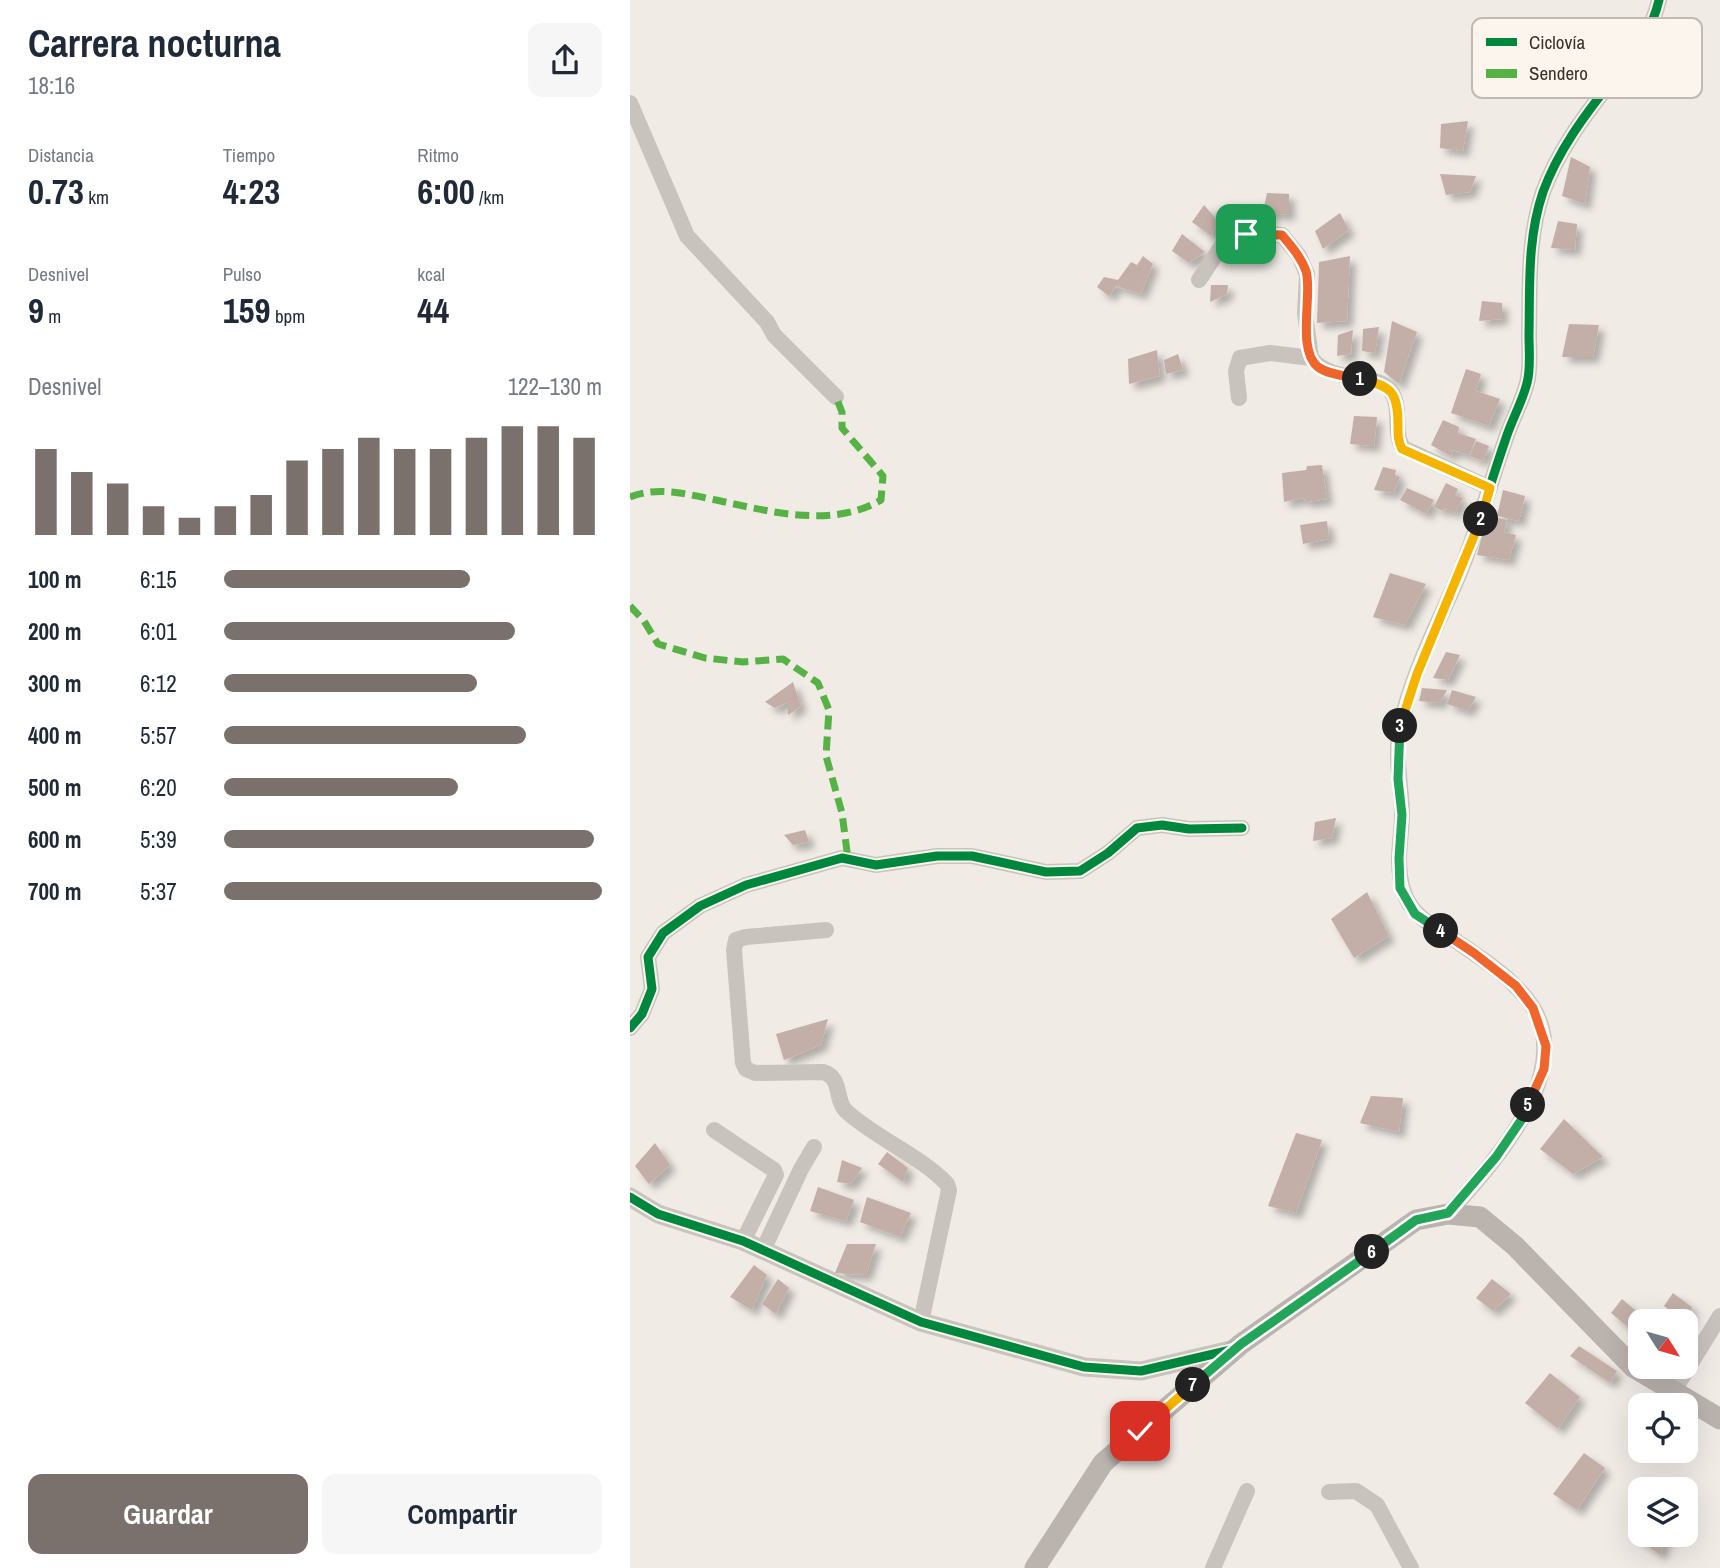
<!DOCTYPE html>
<html lang="es">
<head>
<meta charset="utf-8">
<style>
  :root { --surface:#fff; --page:#f6f6f7; --text:#1f2937; --muted:#747a83; --accent:#7a716c }
  body { margin:0; font-family:"Archivo Narrow",sans-serif; background:var(--page); color:var(--text); height:100vh; display:flex; flex-direction:column; font-size:26px; white-space:nowrap }
  * { box-sizing:border-box; margin:0 }
  p { font-size:23px; color:var(--muted) }
  .icon { flex:none; width:38px; height:38px; fill:none; stroke:currentColor; stroke-width:2; stroke-linecap:round; stroke-linejoin:round }
  .map { position:relative; flex:1; overflow:hidden }
  .drawer { display:flex; flex-direction:column; background:var(--surface); width:630px }
  .drawer>* { flex:none }
  .needle { width:46px; rotate:127deg }
  .buttons { position:absolute; left:998px; top:1309px; display:grid; gap:14px }
  .buttons a { display:grid; place-items:center; width:70px; height:70px; border-radius:14px; background:var(--surface); box-shadow:0 7px 28px #0002; font-size:35px }
  .pin { position:absolute; display:grid; place-items:center; width:60px; height:60px; color:#fff; margin:-30px; border-radius:14px; box-shadow:0 4px 10px #0006 }
  .km { position:absolute; width:35px; height:35px; margin:-18px; border-radius:50%; background:#222; color:#fff; font-size:19px; line-height:35px; text-align:center }
  .round { display:grid; place-items:center; flex:none; width:74px; height:74px; border-radius:14px; background:var(--page) }
  .headline { display:flex; align-items:center; justify-content:space-between; height:119px; padding:0 28px }
  h1 { font-size:38px; font-weight:700; line-height:52px }
  .figures { display:grid; grid-template-columns:repeat(3,1fr); gap:10px; height:119px; padding:7px 28px }
  .figures div { display:grid; align-content:center }
  .figures b { font-size:35px; font-weight:700 }
  .figures small { font-size:19px; font-weight:400 }
  .figures p { font-size:19px }
  .chart { height:196px; padding:14px 28px }
  .chart p { display:flex; justify-content:space-between }
  .chart svg { width:100%; height:126px; margin-top:7px; stroke:var(--accent); stroke-width:6 }
  .button { display:flex; gap:14px; margin-top:auto; padding:14px 28px }
  .button a { flex:1; height:80px; border-radius:14px; background:var(--accent); color:#fff; font-size:28px; font-weight:700; line-height:80px; text-align:center }
  .button a+a { background:var(--page); color:var(--text) }
  ul { padding:0 28px; list-style:none; font-size:23px }
  li { display:grid; grid-template-columns:112px 84px 1fr; align-items:center; height:52px }
  li i { height:18px; border-radius:9px; background:var(--accent) }
  main { display:flex; flex:1; min-height:0 }
  .map>svg:first-child { display:block }
  .building { fill:#c3afa7; filter:url(#shadow) }
  .lines { fill:none; stroke-linecap:round; stroke-linejoin:round }
  .minor { stroke:#c9c3be; stroke-width:16 }
  .tertiary { stroke:#c9c3be; stroke-width:19 }
  .secondary { stroke:#bab3ae; stroke-width:21 }
  .quiet { stroke:#57b246; stroke-width:7; stroke-dasharray:14 7; stroke-linecap:butt }
  .cycleway-casing { stroke:#fbf5ee; stroke-width:13 }
  .cycleway { stroke:#00873e; stroke-width:9 }
  .split-1-casing { stroke:#fff; stroke-width:14 }
  .split-2-casing { stroke:#fff; stroke-width:14 }
  .split-3-casing { stroke:#fff; stroke-width:14 }
  .split-4-casing { stroke:#fff; stroke-width:14 }
  .split-5-casing { stroke:#fff; stroke-width:14 }
  .split-6-casing { stroke:#fff; stroke-width:14 }
  .split-7-casing { stroke:#fff; stroke-width:14 }
  .split-8-casing { stroke:#fff; stroke-width:14 }
  .split-1 { stroke:#f0652b; stroke-width:9 }
  .split-2 { stroke:#f5b400; stroke-width:9 }
  .split-3 { stroke:#f5b400; stroke-width:9 }
  .split-4 { stroke:#22a559; stroke-width:9 }
  .split-5 { stroke:#f0652b; stroke-width:9 }
  .split-6 { stroke:#22a559; stroke-width:9 }
  .split-7 { stroke:#22a559; stroke-width:9 }
  .split-8 { stroke:#f5b400; stroke-width:9 }
  .key { fill:#fbf5ee; stroke:#c1bab4; stroke-width:2 }
  .key-label { font-size:19px; fill:#3b302b }
</style>
</head>
<body>
<main>
<section class="drawer">
<div class="headline"><div><h1>Carrera nocturna</h1><p>18:16</p></div><a class="round"><svg class="icon" aria-label="share" viewBox="0 0 24 24"><path d="M12 15V3M7 8l5-5 5 5M5 13v7h14v-7"/></svg></a></div>
<div class="figures">
<div><p>Distancia</p><b>0.73<small> km</small></b></div>
<div><p>Tiempo</p><b>4:23</b></div>
<div><p>Ritmo</p><b>6:00<small> /km</small></b></div>
</div>
<div class="figures">
<div><p>Desnivel</p><b>9<small> m</small></b></div>
<div><p>Pulso</p><b>159<small> bpm</small></b></div>
<div><p>kcal</p><b>44</b></div>
</div>
<div class="chart"><p><span>Desnivel</span>122–130 m</p>
<svg viewBox="0 0 160 44" preserveAspectRatio="none"><path d="M5 44V14M15 44V22M25 44V26M35 44V34M45 44V38M55 44V34M65 44V30M75 44V18M85 44V14M95 44V10M105 44V14M115 44V14M125 44V10M135 44V6M145 44V6M155 44V10"/></svg>
</div>
<ul>
<li><b>100 m</b>6:15<i style="width:65%"></i></li>
<li><b>200 m</b>6:01<i style="width:77%"></i></li>
<li><b>300 m</b>6:12<i style="width:67%"></i></li>
<li><b>400 m</b>5:57<i style="width:80%"></i></li>
<li><b>500 m</b>6:20<i style="width:62%"></i></li>
<li><b>600 m</b>5:39<i style="width:98%"></i></li>
<li><b>700 m</b>5:37<i style="width:100%"></i></li>
</ul>
<div class="button"><a>Guardar</a><a>Compartir</a></div>
</section>
<div class="map">
<svg width="1090" height="1568" viewBox="0 0 1090 1568">
  <defs>
    <filter id="shadow"><feDropShadow dx="6" dy="6" stdDeviation="3.5" flood-color="#0004"/></filter>
  </defs>
  <rect width="100%" height="100%" fill="#f0ebe5"/>
  <g class="building">
    <path d="M838,121L833,151L810,148L811,124Z"/>
    <path d="M941,157L960,167L955,204L932,196Z"/>
    <path d="M810,174L846,176L840,192L816,195Z"/>
    <path d="M637,193L659,194V215L633,212Z"/>
    <path d="M574,205L588,221L581,236L562,222Z"/>
    <path d="M710,213L719,230L693,249L685,231Z"/>
    <path d="M928,221L947,224L945,250L921,248Z"/>
    <path d="M552,234L575,252L559,263L542,251Z"/>
    <path d="M513,256L523,264L511,294L486,286L479,296L467,287L474,277L488,280L501,262L507,265Z"/>
    <path d="M720,256L717,321L687,323L689,262Z"/>
    <path d="M581,285H598L597,294L580,302Z"/>
    <path d="M852,301L872,303V319L849,321Z"/>
    <path d="M762,321L787,332L769,384L754,372Z"/>
    <path d="M939,324L969,325L963,357H932Z"/>
    <path d="M749,327L745,353L732,351L733,329Z"/>
    <path d="M723,330L721,354L707,356L708,335Z"/>
    <path d="M527,350L530,376L499,384L498,359Z"/>
    <path d="M548,354L553,370L536,374L534,360Z"/>
    <path d="M836,369L851,374L846,391L870,399L859,426L821,413Z"/>
    <path d="M724,416L747,417L744,446L720,444Z"/>
    <path d="M813,420L829,427L828,433L846,439L839,455L823,450L821,456L801,445Z"/>
    <path d="M846,441L859,446L853,461L840,456Z"/>
    <path d="M692,465L697,499L676,502L674,498L654,502L652,473L676,470L677,466Z"/>
    <path d="M753,467L766,470L765,475L770,477L764,493L744,490Z"/>
    <path d="M816,483L828,489L825,495L833,498L825,513L815,508L813,511L804,507Z"/>
    <path d="M777,488L804,500L796,514L770,500Z"/>
    <path d="M873,490L895,496L889,521L867,516Z"/>
    <path d="M857,515L877,520L874,532L886,535L879,560L847,555Z"/>
    <path d="M697,521L699,539L673,544L670,525Z"/>
    <path d="M760,573L796,584L775,625L743,617Z"/>
    <path d="M816,652L830,655L818,680L803,678Z"/>
    <path d="M163,682L171,706L158,715V702L145,708L135,702Z"/>
    <path d="M792,688L817,690L810,703L789,701Z"/>
    <path d="M822,690L846,697L838,711L817,704Z"/>
    <path d="M706,818L702,838L683,841L685,822Z"/>
    <path d="M175,830L179,842L163,845L154,835Z"/>
    <path d="M737,892L759,936L724,958L701,919Z"/>
    <path d="M198,1019L191,1045L154,1060L146,1034Z"/>
    <path d="M741,1096L773,1098L769,1132L730,1123Z"/>
    <path d="M934,1119L973,1157L943,1174L910,1149Z"/>
    <path d="M666,1133L692,1140L666,1213L638,1206Z"/>
    <path d="M25,1143L40,1165L19,1184L5,1166Z"/>
    <path d="M257,1152L278,1168L273,1182L248,1164Z"/>
    <path d="M212,1160L232,1168L221,1184L207,1182Z"/>
    <path d="M188,1187L224,1200L216,1221L180,1211Z"/>
    <path d="M237,1197L281,1213L270,1237L230,1222Z"/>
    <path d="M217,1244H246L236,1275L205,1273Z"/>
    <path d="M124,1265L137,1275L122,1310L100,1297Z"/>
    <path d="M148,1279L159,1288L146,1314L132,1304Z"/>
    <path d="M862,1279L881,1294L863,1311L846,1298Z"/>
    <path d="M1043,1293L1062,1307L1058,1325L1034,1306Z"/>
    <path d="M992,1299L1018,1321H1010V1337L981,1313Z"/>
    <path d="M949,1346L987,1371L980,1383L940,1356Z"/>
    <path d="M920,1373L950,1397L928,1429L895,1403Z"/>
    <path d="M954,1453L975,1468L947,1510L923,1494Z"/>
    <path d="M1010,1524V1535H1037L1030,1555L1002,1534Z"/>
  </g>
  <g class="lines">
    <g class="minor">
      <path d="M0,103L57,236L137,322L144,335L206,397"/>
      <path d="M569,280L597,238L616,234L652,235L669,256L677,274L675,313L681,358"/>
      <path d="M609,398L606,371L610,358L640,353L681,358C701,384 746,372 760,390C773,406 762,432 773,448L860,488"/>
      <path d="M196,930L116,937L106,940L104,950L113,1063L116,1069L125,1073L193,1072C213,1078 204,1099 216,1111C244,1137 292,1157 317,1184L319,1190L291,1322"/>
      <path d="M0,1028L12,1014L22,989L18,957L33,933L70,906L116,885L212,858L246,865L307,856H342L416,872L450,871L478,853L507,828L532,825L559,829L612,828"/>
      <path d="M84,1130L144,1170L146,1175L113,1241"/>
      <path d="M818,1214C862,1164 946,1074 902,1006C885,980 854,960 829,943C791,918 770,911 769,861C769,845 772,829 772,813C771,784 764,753 771,724C782,673 808,624 828,577C847,532 859,487 875,441C881,421 892,403 897,383C901,369 899,350 899,335C900,287 897,239 913,192C928,151 954,116 981,82C1002,54 1021,35 1029,0"/>
      <path d="M133,1250L171,1169L184,1147"/>
      <path d="M1043,1392L1090,1316"/>
      <path d="M699,1492L726,1491L747,1505L781,1568"/>
      <path d="M583,1568L617,1491"/>
    </g>
    <path class="tertiary" d="M0,1197L28,1214L113,1241L291,1322L454,1367L511,1371L605,1349"/>
    <path class="secondary" d="M405,1568L473,1463L611,1344L786,1220L818,1214L850,1217L885,1246L1003,1367L1090,1419"/>
    <g class="quiet">
      <path d="M0,497C29,486 56,494 86,500C137,511 202,529 251,500L253,476L212,428V412L206,397"/>
      <path d="M0,606L14,621L28,644L75,658L113,662L153,659L188,683L199,710L196,756L212,813L218,859"/>
    </g>
    <defs>
      <g id="cycleway">
        <path d="M0,1028L12,1014L22,989L18,957L33,933L70,906L116,885L212,858L246,865L307,856H342L416,872L450,871L478,853L507,828L532,825L559,829L612,828"/>
        <path d="M0,1197L28,1214L113,1241L291,1322L454,1367L511,1371L605,1349"/>
        <path d="M818,1214C862,1164 946,1074 902,1006C885,980 854,960 829,943C791,918 770,911 769,861C769,845 772,829 772,813C771,784 764,753 771,724C782,673 808,624 828,577C847,532 859,487 875,441C881,421 892,403 897,383C901,369 899,350 899,335C900,287 897,239 913,192C928,151 954,116 981,82C1002,54 1021,35 1029,0"/>
      </g>
    </defs>
    <use href="#cycleway" class="cycleway-casing"/>
    <use href="#cycleway" class="cycleway"/>
  </g>
  <g class="lines">
    <defs>
      <path id="split-1" d="M616,234L652,235C661,246 671,257 676,271C683,293 666,349 688,367C699,375 717,376 730,379"/>
      <path id="split-2" d="M730,379C762,386 768,392 768,426C768,435 768,441 772,449L860,488L851,519"/>
      <path id="split-3" d="M770,726L787,674L851,519"/>
      <path id="split-4" d="M770,726L768,779L772,815L769,858L770,888L785,914L811,931"/>
      <path id="split-5" d="M811,931L844,953L886,986L903,1008L916,1046L914,1069L898,1105"/>
      <path id="split-6" d="M742,1252L786,1220L818,1213L866,1157L892,1119L898,1105"/>
      <path id="split-7" d="M563,1385L611,1344L742,1252"/>
      <path id="split-8" d="M510,1431L563,1385"/>
    </defs>
    <use href="#split-1" class="split-1-casing"/>
    <use href="#split-2" class="split-2-casing"/>
    <use href="#split-3" class="split-3-casing"/>
    <use href="#split-4" class="split-4-casing"/>
    <use href="#split-5" class="split-5-casing"/>
    <use href="#split-6" class="split-6-casing"/>
    <use href="#split-7" class="split-7-casing"/>
    <use href="#split-8" class="split-8-casing"/>
    <use href="#split-1" class="split-1"/>
    <use href="#split-2" class="split-2"/>
    <use href="#split-3" class="split-3"/>
    <use href="#split-4" class="split-4"/>
    <use href="#split-5" class="split-5"/>
    <use href="#split-6" class="split-6"/>
    <use href="#split-7" class="split-7"/>
    <use href="#split-8" class="split-8"/>
  </g>
  <rect x="842" y="18" width="230" height="80" rx="10" class="key"/>
  <rect x="856" y="38" width="31" height="8" fill="#00873e"/>
  <rect x="856" y="69" width="31" height="9" fill="#57b246"/>
  <g class="key-label">
    <text x="899" y="49">Ciclovía</text>
    <text x="899" y="80">Sendero</text>
  </g>
</svg>
<div class="buttons">
<a><svg class="needle" viewBox="-14 -14 28 28"><path d="M0-13l5 13h-10z" fill="#e53935"/><path d="M0 13l5-13h-10z" fill="#747a83"/></svg></a>
<a><svg class="icon" aria-label="locate" viewBox="0 0 24 24"><circle cx="12" cy="12" r="6"/><path d="M12 2v4M12 18v4M2 12h4M18 12h4"/></svg></a>
<a><svg class="icon" aria-label="layers" viewBox="0 0 24 24"><path d="M12 4l9 5-9 5-9-5zM3 14l9 5 9-5"/></svg></a>
</div>
<div class="pin" style="left:616px;top:234px;background:#1e9e55"><svg class="icon" aria-label="arrive" viewBox="0 0 24 24"><path d="M6 21V4h12l-3 4 3 4H6"/></svg></div>
<div class="pin" style="left:510px;top:1431px;background:#d93025"><svg class="icon" aria-label="check" viewBox="0 0 24 24"><path d="M5 12l5 5 9-10"/></svg></div>
<b class="km" style="left:730px;top:379px">1</b>
<b class="km" style="left:851px;top:519px">2</b>
<b class="km" style="left:770px;top:726px">3</b>
<b class="km" style="left:811px;top:931px">4</b>
<b class="km" style="left:898px;top:1105px">5</b>
<b class="km" style="left:742px;top:1252px">6</b>
<b class="km" style="left:563px;top:1385px">7</b>
</div>
</main>
</body>
</html>
